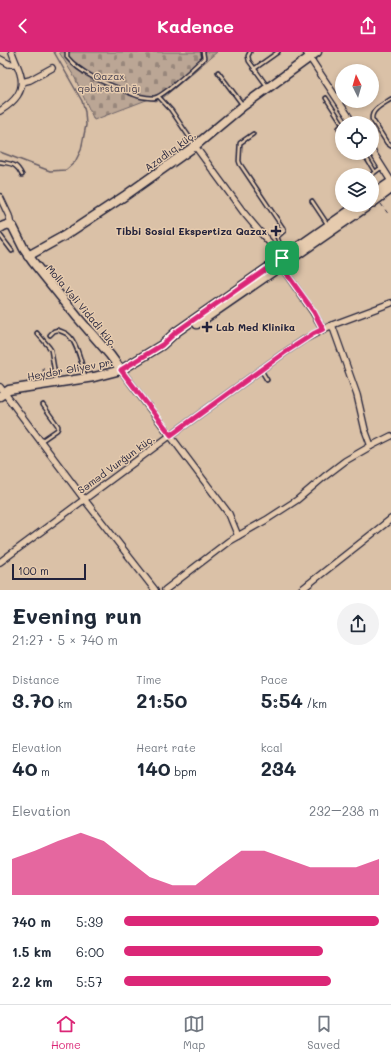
<!DOCTYPE html>
<html lang="en">
<head>
<meta charset="utf-8">
<style>
  :root { --surface:#fff; --page:#f2f2f3; --text:#1f2937; --muted:#747a83; --line:#e0e1e3; --accent:#db2777 }
  body { margin:0; font-family:Mali,sans-serif; background:var(--page); color:var(--text); height:100vh; display:flex; flex-direction:column; font-size:15px; white-space:nowrap }
  * { box-sizing:border-box; margin:0 }
  p { font-size:13px; color:var(--muted) }
  .icon { flex:none; width:22px; height:22px; fill:none; stroke:currentColor; stroke-width:2; stroke-linecap:round; stroke-linejoin:round }
  .map { position:relative; height:538px; overflow:hidden }
  .details { display:flex; flex-direction:column; background:var(--surface); flex:1 }
  .details>* { flex:none }
  .needle { width:26px; rotate:355deg }
  .fabs { position:absolute; left:335px; top:12px; display:grid; gap:8px }
  .fabs a { display:grid; place-items:center; width:44px; height:44px; border-radius:50%; background:var(--surface); box-shadow:0 2px 6px #0003; font-size:20px }
  .scale { position:absolute; left:12px; bottom:10px; width:74px; box-sizing:border-box; padding-left:4px; border:2px solid #22223b; border-top:0; font-size:11px; line-height:14px; white-space:nowrap; color:#22223b; -webkit-text-stroke:3px #e6cbae; paint-order:stroke }
  .pin { position:absolute; display:grid; place-items:center; width:34px; height:34px; color:#fff; margin:-17px; border-radius:8px; box-shadow:0 2px 6px #0006 }
  .round { display:grid; place-items:center; flex:none; width:42px; height:42px; border-radius:21px; background:var(--page) }
  .headline { display:flex; align-items:center; justify-content:space-between; height:68px; padding:0 12px }
  h1 { font-size:22px; font-weight:800; line-height:30px }
  .metrics { display:grid; grid-template-columns:repeat(3,1fr); gap:6px; height:68px; padding:4px 12px }
  .metrics div { display:grid; align-content:center }
  .metrics b { font-size:20px; font-weight:800 }
  .metrics small { font-size:11px; font-weight:400 }
  .metrics p { font-size:11px }
  .chart { height:112px; padding:8px 12px }
  .chart p { display:flex; justify-content:space-between }
  .chart svg { width:100%; height:72px; margin-top:4px; fill:var(--accent); opacity:.7 }
  ul { padding:0 12px; list-style:none; font-size:13px }
  li { display:grid; grid-template-columns:64px 48px 1fr; align-items:center; height:30px }
  li i { height:10px; border-radius:5px; background:var(--accent) }
  header { display:flex; justify-content:space-between; align-items:center; height:52px; padding:0 12px; background:var(--accent); color:#fff; font-size:18px; font-weight:800 }
  .tab-bar { display:flex; justify-content:space-around; align-items:center; height:56px; border-top:1px solid var(--line); background:var(--surface); font-size:11px; color:var(--muted) }
  .tab-bar a { display:grid; justify-items:center; gap:2px }
  .tab-bar .on { color:var(--accent) }
  .map>svg:first-child { display:block }
  .cemetery { fill:url(#cemetery-stones); stroke:#6e6468 }
  .lines { fill:none; stroke-linecap:round; stroke-linejoin:round }
  .stream { stroke:#655b63; stroke-width:1.5 }
  .lane-casing { stroke:#22223b; stroke-width:5.5 }
  .street-casing { stroke:#22223b; stroke-width:8 }
  .secondary-casing { stroke:#22223b; stroke-width:11 }
  .path { stroke:#22223b; stroke-width:1; stroke-dasharray:4 3; stroke-linecap:butt }
  .lane { stroke:#e6cbae; stroke-width:2.5 }
  .street { stroke:#e6cbae; stroke-width:5.5 }
  .secondary { stroke:#e6cbae; stroke-width:8 }
  .route-casing { stroke:#fff; stroke-width:8 }
  .route { stroke:#db2777; stroke-width:5 }
  .poi-dot { fill:#22223b; stroke:#e6cbae; stroke-width:1.5 }
  .labels { text-anchor:middle; dominant-baseline:central; stroke-width:3; stroke-linejoin:round; paint-order:stroke }
  .park-label { font-size:10px; fill:#413c4d; stroke:#e6cbae }
  .street-label { font-size:10px; fill:#22223b; stroke:#e6cbae }
  .poi-label { font-size:10px; font-weight:bold; fill:#22223b; stroke:#e6cbae; text-anchor:end }
</style>
</head>
<body>
<header><svg class="icon" aria-label="back" viewBox="0 0 24 24"><path d="M15 5l-7 7 7 7"/></svg>Kadence<svg class="icon" aria-label="share" viewBox="0 0 24 24"><path d="M12 15V3M7 8l5-5 5 5M5 13v7h14v-7"/></svg></header>
<div class="map">
<svg width="391" height="538" viewBox="0 0 391 538">
  <defs>
    <pattern id="cemetery-stones" width="16" height="16" patternUnits="userSpaceOnUse"><rect width="16" height="16" fill="#bba695"/><path d="M2 7V4a2 2 0 0 1 4 0v3zM10 15v-3a2 2 0 0 1 4 0v3z" fill="#98877b"/></pattern>
  </defs>
  <rect width="100%" height="100%" fill="#dac1a7"/>
  <filter id="ink" filterUnits="userSpaceOnUse"><feTurbulence type="fractalNoise" baseFrequency=".025" numOctaves="2"/><feDisplacementMap in="SourceGraphic" scale="8" xChannelSelector="R" yChannelSelector="G"/><feConvolveMatrix kernelMatrix="1 2 1 2 8 2 1 2 1" color-interpolation-filters="sRGB"/></filter>
  <g filter="url(#ink)">
    <path class="cemetery" d="M59,0H217L164,45L156,49L149,47L94,68L75,26Z"/>
    <g class="lines">
      <path class="stream" d="M0,100L50,119L66,118L75,110L81,98L86,73L85,60L82,49L54,0"/>
      <defs>
        <g id="lane">
          <path d="M67,0V5C83,25 114,34 138,44C143,45 148,46 154,46C165,44 194,15 204,6L203,0"/>
          <path d="M250,0L248,4L249,9L267,34"/>
          <path d="M254,17L278,0"/>
          <path d="M218,20L242,52"/>
          <path d="M159,45L171,58L194,92"/>
          <path d="M326,46L342,71"/>
          <path d="M391,47C384,52 371,57 372,67L387,91L391,94"/>
          <path d="M339,76L342,73"/>
          <path d="M253,82L240,91L239,109L240,112L283,176L284,179L277,185L279,190V193L275,196"/>
          <path d="M341,87L342,88"/>
          <path d="M353,101H362L364,102L375,120"/>
          <path d="M0,110C12,112 16,111 22,123"/>
          <path d="M371,123L382,115"/>
          <path d="M312,149L328,173"/>
          <path d="M0,183L12,199"/>
          <path d="M37,281L49,295L51,298L56,328"/>
          <path d="M50,283L54,279L58,278C60,279 64,280 67,282C77,289 82,313 85,324"/>
          <path d="M261,318L267,328"/>
          <path d="M41,389L57,378L58,376V374L43,353"/>
        </g>
        <g id="street">
          <path d="M306,0L353,71"/>
          <path d="M0,7L9,12H16"/>
          <path d="M22,30L30,28L52,16"/>
          <path d="M0,59C14,50 26,39 20,21C18,14 14,7 12,0"/>
          <path d="M195,94L244,161L260,180L278,200L282,206"/>
          <path d="M372,99L391,129"/>
          <path d="M0,145L9,164L11,173"/>
          <path d="M281,214L313,260L323,277"/>
          <path d="M332,273L357,343L365,378L371,394"/>
          <path d="M121,318L229,462L238,484"/>
          <path d="M0,335L84,447L155,538"/>
          <path d="M0,510L171,383L284,301L305,287L332,273L391,251"/>
          <path d="M165,538L229,489L266,468L297,448L324,425L345,409L371,394L391,384"/>
          <path d="M301,538L391,467"/>
        </g>
        <g id="secondary">
          <path d="M372,143L391,130"/>
          <path d="M372,151L391,137"/>
          <path d="M0,176C5,173 9,171 13,175L24,197L33,210L78,266L110,303L121,318"/>
          <path d="M28,204L64,184L126,143L195,94L243,54L317,0"/>
          <path d="M197,272L369,153"/>
          <path d="M0,344L9,338L15,337L94,325L121,318L162,293L176,280L358,153"/>
        </g>
      </defs>
      <use href="#lane" class="lane-casing"/>
      <use href="#street" class="street-casing"/>
      <use href="#secondary" class="secondary-casing"/>
      <g class="path">
        <path d="M381,152L389,163"/>
        <path d="M43,316L44,326"/>
      </g>
      <use href="#lane" class="lane"/>
      <use href="#street" class="street"/>
      <use href="#secondary" class="secondary"/>
    </g>
  </g>
  <g class="lines" filter="url(#ink)">
    <defs>
      <path id="route" d="M282,206L285,211L281,214L314,260L323,277L313,282L284,301L171,383L121,318L162,293L176,280Z"/>
    </defs>
    <use href="#route" class="route-casing"/>
    <use href="#route" class="route"/>
  </g>
  <g class="poi-dot">
    <path d="M274 173h4v4h4v4h-4v4h-4v-4h-4v-4h4z"/>
    <path d="M205 269h4v4h4v4h-4v4h-4v-4h-4v-4h4z"/>
  </g>
  <g class="labels">
    <g class="park-label">
      <text x="109" y="24">Qazax<tspan x="109" dy="12">qəbirstanlığı</tspan></text>
    </g>
    <g class="street-label">
      <text transform="translate(170 99) rotate(-36)">Azadlıq küç.</text>
      <text transform="translate(82 254) rotate(50)">Molla Vəli Vidadi küç.</text>
      <text transform="translate(70 317) rotate(-10)">Heydər Əliyev pr.</text>
      <text transform="translate(116 412) rotate(-36)">Səməd Vurğun küç.</text>
    </g>
    <g class="poi-label">
      <text x="267" y="179">Tibbi Sosial Ekspertiza Qazax</text>
      <text x="216" y="275" text-anchor="start">Lab Med Klinika</text>
    </g>
  </g>
</svg>
<div class="fabs">
<a><svg class="needle" viewBox="-14 -14 28 28"><path d="M0-13l5 13h-10z" fill="#e53935"/><path d="M0 13l5-13h-10z" fill="#747a83"/></svg></a>
<a><svg class="icon" aria-label="locate" viewBox="0 0 24 24"><circle cx="12" cy="12" r="6"/><path d="M12 2v4M12 18v4M2 12h4M18 12h4"/></svg></a>
<a><svg class="icon" aria-label="layers" viewBox="0 0 24 24"><path d="M12 4l9 5-9 5-9-5zM3 14l9 5 9-5"/></svg></a>
</div>
<div class="scale">100 m</div>
<div class="pin" style="left:282px;top:206px;background:#1e9e55"><svg class="icon" aria-label="arrive" viewBox="0 0 24 24"><path d="M6 21V4h12l-3 4 3 4H6"/></svg></div>
</div>
<section class="details">
<div class="headline"><div><h1>Evening run</h1><p>21:27 · 5 × 740 m</p></div><a class="round"><svg class="icon" aria-label="share" viewBox="0 0 24 24"><path d="M12 15V3M7 8l5-5 5 5M5 13v7h14v-7"/></svg></a></div>
<div class="metrics">
<div><p>Distance</p><b>3.70<small> km</small></b></div>
<div><p>Time</p><b>21:50</b></div>
<div><p>Pace</p><b>5:54<small> /km</small></b></div>
</div>
<div class="metrics">
<div><p>Elevation</p><b>40<small> m</small></b></div>
<div><p>Heart rate</p><b>140<small> bpm</small></b></div>
<div><p>kcal</p><b>234</b></div>
</div>
<div class="chart"><p><span>Elevation</span>232–238 m</p>
<svg viewBox="0 0 160 44" preserveAspectRatio="none"><path d="M0 44V22L10 17L20 11L30 6L40 11L50 22L60 33L70 38L80 38L90 27L100 17L110 17L120 22L130 27L140 27L150 27L160 22V44z"/></svg>
</div>
<ul>
<li><b>740 m</b>5:39<i style="width:100%"></i></li>
<li><b>1.5 km</b>6:00<i style="width:78%"></i></li>
<li><b>2.2 km</b>5:57<i style="width:81%"></i></li>
</ul>
</section>
<nav class="tab-bar">
<a class="on"><svg class="icon" aria-label="home" viewBox="0 0 24 24"><path d="M3 11l9-7 9 7M6 9v11h12V9"/></svg>Home</a>
<a><svg class="icon" aria-label="map" viewBox="0 0 24 24"><path d="M3 6l6-2 6 2 6-2v14l-6 2-6-2-6 2zM9 4v14M15 6v14"/></svg>Map</a>
<a><svg class="icon" aria-label="saved" viewBox="0 0 24 24"><path d="M7 4h10v16l-5-4-5 4z"/></svg>Saved</a>
</nav>
</body>
</html>
